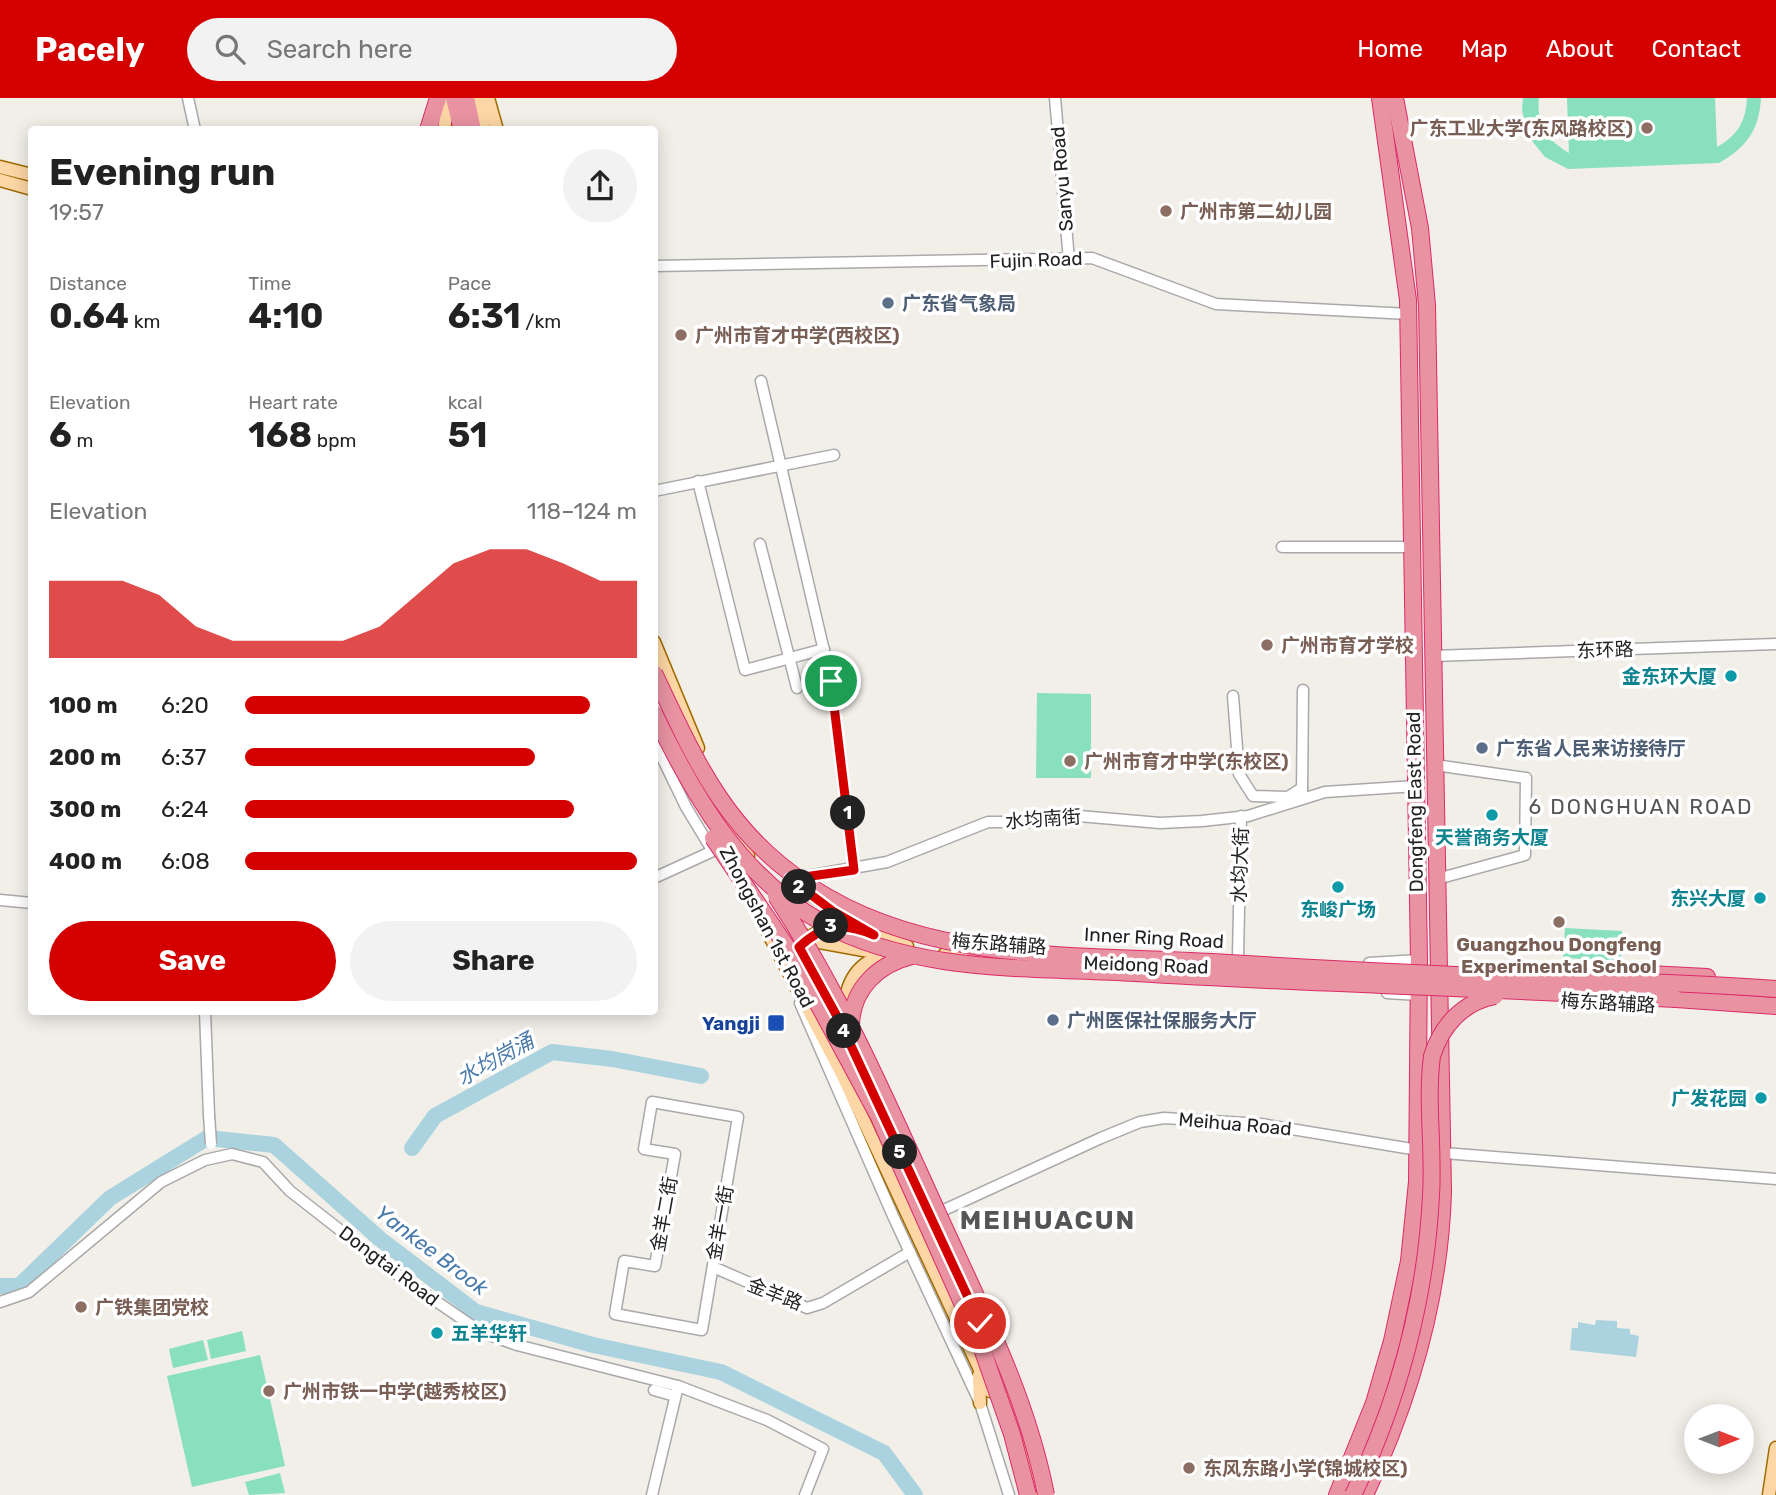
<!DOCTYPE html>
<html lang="en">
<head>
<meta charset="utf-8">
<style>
  :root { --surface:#fff; --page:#f2f2f2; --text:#222; --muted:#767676; --accent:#d40000 }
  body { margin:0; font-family:Rubik,"Noto Sans SC",sans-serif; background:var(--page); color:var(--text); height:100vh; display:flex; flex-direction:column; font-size:26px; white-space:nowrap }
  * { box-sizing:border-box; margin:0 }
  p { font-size:23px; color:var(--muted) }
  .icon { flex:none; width:38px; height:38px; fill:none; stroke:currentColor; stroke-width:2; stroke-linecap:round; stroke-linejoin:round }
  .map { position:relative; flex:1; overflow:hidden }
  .side { position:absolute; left:28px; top:28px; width:630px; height:889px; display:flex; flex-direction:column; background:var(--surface); border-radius:7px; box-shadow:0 4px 18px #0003 }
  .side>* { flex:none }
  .needle { width:46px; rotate:90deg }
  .controls { position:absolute; left:1684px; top:1306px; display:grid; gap:14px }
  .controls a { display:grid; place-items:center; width:70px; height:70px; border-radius:50%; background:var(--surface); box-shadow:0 4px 18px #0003; font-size:35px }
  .pin { position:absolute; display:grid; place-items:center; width:60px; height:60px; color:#fff; margin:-30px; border:4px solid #fff; border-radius:50%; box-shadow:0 2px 7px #0007 }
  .km { position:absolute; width:35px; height:35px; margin:-18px; border-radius:50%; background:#222; color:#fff; font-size:19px; line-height:35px; text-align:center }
  .round { display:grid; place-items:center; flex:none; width:74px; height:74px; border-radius:37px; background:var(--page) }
  .head { display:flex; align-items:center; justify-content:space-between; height:119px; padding:0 21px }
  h1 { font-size:38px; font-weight:700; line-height:52px }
  .stats { display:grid; grid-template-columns:repeat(3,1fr); gap:10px; height:119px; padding:7px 21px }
  .stats div { display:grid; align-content:center }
  .stats b { font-size:35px; font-weight:700 }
  .stats small { font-size:19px; font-weight:400 }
  .stats p { font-size:19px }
  .chart { height:196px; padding:14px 21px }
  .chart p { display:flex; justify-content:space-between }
  .chart svg { width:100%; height:126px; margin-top:7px; fill:var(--accent); opacity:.7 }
  .button { display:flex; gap:14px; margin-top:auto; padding:14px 21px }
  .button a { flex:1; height:80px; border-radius:42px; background:var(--accent); color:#fff; font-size:28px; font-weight:700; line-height:80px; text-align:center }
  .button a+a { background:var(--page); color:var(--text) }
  ul { padding:0 21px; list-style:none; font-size:23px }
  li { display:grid; grid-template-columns:112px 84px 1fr; align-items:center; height:52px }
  li i { height:18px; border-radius:9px; background:var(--accent) }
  header { display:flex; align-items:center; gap:42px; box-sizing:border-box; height:98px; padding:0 35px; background:var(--accent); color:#fff }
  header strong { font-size:33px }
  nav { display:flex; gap:38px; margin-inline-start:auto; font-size:24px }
  .search { width:490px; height:63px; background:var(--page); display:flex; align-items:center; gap:18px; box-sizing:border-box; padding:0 24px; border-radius:38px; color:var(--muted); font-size:26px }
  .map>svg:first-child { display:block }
  .pitch { fill:#88e0be }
  .water { fill:#aad3df }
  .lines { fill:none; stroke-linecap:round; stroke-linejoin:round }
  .river { stroke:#aad3df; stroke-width:16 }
  .minor-casing { stroke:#a9a9a9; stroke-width:13 }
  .major-casing { stroke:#a06b00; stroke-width:15 }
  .highway-casing { stroke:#dc2a67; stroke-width:18 }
  .minor { stroke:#fff; stroke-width:10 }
  .major { stroke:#fcd6a4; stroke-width:12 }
  .highway { stroke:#e892a2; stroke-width:16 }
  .minor-bridge-casing { stroke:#a9a9a9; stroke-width:13; stroke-linecap:butt }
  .highway-bridge-casing { stroke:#dc2a67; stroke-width:18; stroke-linecap:butt }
  .minor-bridge { stroke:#fff; stroke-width:10 }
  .highway-bridge { stroke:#e892a2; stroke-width:16 }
  .route-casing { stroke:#fff; stroke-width:14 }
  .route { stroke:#d40000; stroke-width:9 }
  .education-dot { fill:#8d6e63; stroke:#fff; stroke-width:2.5 }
  .service-dot { fill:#5c6f8a; stroke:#fff; stroke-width:2.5 }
  .culture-dot { fill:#0f9aa8; stroke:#fff; stroke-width:2.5 }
  .transit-dot { fill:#1a4fb4; stroke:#fff; stroke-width:2.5 }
  .labels { text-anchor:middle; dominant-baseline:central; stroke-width:7; stroke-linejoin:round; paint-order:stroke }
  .education-label { font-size:19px; font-weight:bold; fill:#785e54; stroke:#fff; text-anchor:start }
  .street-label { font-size:19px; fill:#222; stroke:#fff }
  .service-label { font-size:19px; font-weight:bold; fill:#4e5e75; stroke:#fff; text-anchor:start }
  .culture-label { font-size:19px; font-weight:bold; fill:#0d838f; stroke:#fff; text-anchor:end }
  .transit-label { font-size:19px; font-weight:bold; fill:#164399; stroke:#fff; text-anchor:end }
  .neighbourhood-label { font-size:21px; letter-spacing:2px; fill:#555; stroke:#fff }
  .water-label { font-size:21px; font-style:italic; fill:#4a7aab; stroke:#fff }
  .district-label { font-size:26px; font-weight:bold; letter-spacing:2px; fill:#555; stroke:#fff }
</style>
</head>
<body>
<header>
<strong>Pacely</strong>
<div class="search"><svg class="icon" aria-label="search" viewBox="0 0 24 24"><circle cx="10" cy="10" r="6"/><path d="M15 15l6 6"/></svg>Search here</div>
<nav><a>Home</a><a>Map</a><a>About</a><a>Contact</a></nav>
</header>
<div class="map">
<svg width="1776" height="1397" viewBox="0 0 1776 1397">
  <rect width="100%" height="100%" fill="#f2efe9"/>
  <g class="pitch">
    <path d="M1523,0H1539C1536,26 1547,42 1569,55L1567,0H1715L1717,49C1738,37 1746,23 1747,0H1761C1759,32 1747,49 1719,65L1568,71L1545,59L1528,38L1522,12Z"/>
    <path d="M1037,595L1091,596V680H1036Z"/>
    <path d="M1565,830L1622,833L1621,863L1563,860Z"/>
    <path d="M242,1233L246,1253L211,1261L207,1242Z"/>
    <path d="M203,1242L208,1262L173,1270L169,1251Z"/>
    <path d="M260,1257L285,1368L192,1389L167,1278Z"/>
    <path d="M280,1375L285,1395L249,1397L245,1384Z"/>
  </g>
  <path class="water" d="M1596,1222L1617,1223V1230L1630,1231V1236L1639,1238L1636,1259L1570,1252L1572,1230H1578V1224L1595,1227Z"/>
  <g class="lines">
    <g class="river">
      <path d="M412,1050L435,1018L552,954L612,961L701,978"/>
      <path d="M0,1188H19L110,1100L207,1040L274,1047L380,1141L476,1214L593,1247L721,1274L884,1355L915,1397"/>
    </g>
    <defs>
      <g id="minor">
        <path d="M188,0L195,32"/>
        <path d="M1055,0L1069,162"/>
        <path d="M654,168L1092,160L1216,206L1409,216"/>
        <path d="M761,283L831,583L854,772"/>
        <path d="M698,383L745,572L824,551"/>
        <path d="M654,393L834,357"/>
        <path d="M760,446L797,590"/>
        <path d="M1282,449H1412"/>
        <path d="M1433,558L1776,546"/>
        <path d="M1233,598L1239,676L1253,698L1288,699L1302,690"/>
        <path d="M654,643L686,709L712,752"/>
        <path d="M1435,667L1526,680L1525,757L1437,781"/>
        <path d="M1302,696L1303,592"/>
        <path d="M654,780L713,753"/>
        <path d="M796,780L887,764L988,724H1035L1079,718L1160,725L1202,723L1248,718L1325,694L1416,688"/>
        <path d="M0,802L32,805"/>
        <path d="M1238,858L1241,718"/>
        <path d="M1369,865L1419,862"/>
        <path d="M1387,895L1419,897"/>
        <path d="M800,905L893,1118L980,1305L1009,1397"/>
        <path d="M205,914L209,1017"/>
        <path d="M652,1004L738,1019L702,1232L615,1216L624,1163L655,1168L675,1056L644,1051Z"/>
        <path d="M1444,1055L1776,1081"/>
        <path d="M944,1112L1101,1040L1140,1024L1164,1020L1261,1026L1418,1052"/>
        <path d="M713,1169L807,1210L823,1205L910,1154"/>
        <path d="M0,1204L29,1194L161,1084L205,1062L232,1056L263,1064L290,1093L395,1175L481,1234L517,1247L678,1288L767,1322L823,1351L805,1397"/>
        <path d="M654,1292L675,1298"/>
        <path d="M652,1397L678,1288"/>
      </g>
      <g id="major">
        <path d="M443,0L446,18L444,32"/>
        <path d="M479,0L484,32"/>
        <path d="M488,0L497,32"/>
        <path d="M0,69L32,77"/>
        <path d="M0,82L32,91"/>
        <path d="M654,544L698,650"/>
        <path d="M728,718L748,758"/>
        <path d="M798,788L855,826"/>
        <path d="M763,825L842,976L990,1293"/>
        <path d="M800,835L814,843L880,855"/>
        <path d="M945,856L1018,861"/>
        <path d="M791,865C794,854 799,849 807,842C839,814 871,839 907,848"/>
        <path d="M844,916C845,887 856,864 886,857"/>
        <path d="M836,917L866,980"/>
        <path d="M995,1260L1014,1315L1036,1397"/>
        <path d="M979,1277L980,1305"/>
        <path d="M1769,1397L1776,1350"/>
      </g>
      <g id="highway">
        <path d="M454,0L462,32"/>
        <path d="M466,0L473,32"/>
        <path d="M428,32L438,0"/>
        <path d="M1649,876L1707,879"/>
        <path d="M1676,901L1776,908"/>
        <path d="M1337,1397L1374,1305L1392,1243L1409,1163L1417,1084L1419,862L1408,202L1380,0"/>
        <path d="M1365,1397C1410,1301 1440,1200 1443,1094L1427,207L1420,130L1395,0"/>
      </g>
    </defs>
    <use href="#minor" class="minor-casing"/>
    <use href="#major" class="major-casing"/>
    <use href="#highway" class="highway-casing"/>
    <use href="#minor" class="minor"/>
    <use href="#major" class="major"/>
    <use href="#highway" class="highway"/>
    <defs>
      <path id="minor-bridge" d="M209,1017L211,1046"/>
      <g id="highway-bridge">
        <path d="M654,575C695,662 726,735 811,789C928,866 1077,856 1212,864C1327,871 1442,877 1557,881C1630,884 1703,885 1776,891"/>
        <path d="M654,615C693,697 740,779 823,825C916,876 1032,869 1135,875C1316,886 1496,890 1676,901"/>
        <path d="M713,740L789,852L879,1019L980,1245L1012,1336L1028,1397"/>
        <path d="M776,798C843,900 890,1010 940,1120C981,1210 1027,1299 1046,1397"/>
        <path d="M851,927C852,891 878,866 912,858"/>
        <path d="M1353,1397C1398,1304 1426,1201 1431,1097C1434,1052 1426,1003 1432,958C1442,927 1463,904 1495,898"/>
      </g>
    </defs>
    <use href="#minor-bridge" class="minor-bridge-casing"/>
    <use href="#highway-bridge" class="highway-bridge-casing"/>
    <use href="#minor-bridge" class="minor-bridge"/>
    <use href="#highway-bridge" class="highway-bridge"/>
  </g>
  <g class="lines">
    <defs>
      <path id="route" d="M831,583L854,772L790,781L834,814L874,837C843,824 824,826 799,849L839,922L980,1225"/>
    </defs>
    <use href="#route" class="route-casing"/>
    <use href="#route" class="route"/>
  </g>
  <g class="education-dot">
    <circle cx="1647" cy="30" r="7"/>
    <circle cx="1166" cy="113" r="7"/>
    <circle cx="681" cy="237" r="7"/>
    <circle cx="1267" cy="547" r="7"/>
    <circle cx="1070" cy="663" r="7"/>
    <circle cx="1559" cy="824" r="7"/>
    <circle cx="81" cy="1209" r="7"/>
    <circle cx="269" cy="1293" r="7"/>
    <circle cx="1189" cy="1370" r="7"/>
  </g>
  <g class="service-dot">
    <circle cx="888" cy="205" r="7"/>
    <circle cx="1482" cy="650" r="7"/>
    <circle cx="1053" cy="922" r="7"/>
  </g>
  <g class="culture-dot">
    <circle cx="1731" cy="578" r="7"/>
    <circle cx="1492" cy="717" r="7"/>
    <circle cx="1338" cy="789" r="7"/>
    <circle cx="1760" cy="800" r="7"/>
    <circle cx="1761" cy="1000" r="7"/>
    <circle cx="437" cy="1235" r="7"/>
  </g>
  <rect class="transit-dot" x="767" y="916" width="18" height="18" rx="3.5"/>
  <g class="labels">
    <g class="education-label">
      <text x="1633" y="30" text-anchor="end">广东工业大学(东风路校区)</text>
      <text x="1180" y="113">广州市第二幼儿园</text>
      <text x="695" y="237">广州市育才中学(西校区)</text>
      <text x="1281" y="547">广州市育才学校</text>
      <text x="1084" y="663">广州市育才中学(东校区)</text>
      <text x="1559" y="846" text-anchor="middle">Guangzhou Dongfeng<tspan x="1559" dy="22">Experimental School</tspan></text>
      <text x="95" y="1209">广铁集团党校</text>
      <text x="283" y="1293">广州市铁一中学(越秀校区)</text>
      <text x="1203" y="1370">东风东路小学(锦城校区)</text>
    </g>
    <g class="street-label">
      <text transform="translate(1062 81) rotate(-95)">Sanyu Road</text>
      <text transform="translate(1036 162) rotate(-2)">Fujin Road</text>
      <text transform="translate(1605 552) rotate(-2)">东环路</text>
      <text transform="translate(1415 704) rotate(-91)">Dongfeng East Road</text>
      <text transform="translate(1043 721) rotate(-4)">水均南街</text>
      <text transform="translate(1240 767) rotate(-88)">水均大街</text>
      <text transform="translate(767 829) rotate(62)">Zhongshan 1st Road</text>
      <text transform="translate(1154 840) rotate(3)">Inner Ring Road</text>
      <text transform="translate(999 846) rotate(4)">梅东路辅路</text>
      <text transform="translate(1146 867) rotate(2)">Meidong Road</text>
      <text transform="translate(1608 905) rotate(3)">梅东路辅路</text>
      <text transform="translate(1235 1026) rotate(5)">Meihua Road</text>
      <text transform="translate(664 1116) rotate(-80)">金羊二街</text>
      <text transform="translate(720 1125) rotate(-80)">金羊一街</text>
      <text transform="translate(389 1168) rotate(37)">Dongtai Road</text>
      <text transform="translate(775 1196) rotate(21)">金羊路</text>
    </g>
    <g class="service-label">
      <text x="902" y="205">广东省气象局</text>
      <text x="1496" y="650">广东省人民来访接待厅</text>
      <text x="1067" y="922">广州医保社保服务大厅</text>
    </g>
    <g class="culture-label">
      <text x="1717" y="578">金东环大厦</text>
      <text x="1492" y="739" text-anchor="middle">天誉商务大厦</text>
      <text x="1746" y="800">东兴大厦</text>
      <text x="1338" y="811" text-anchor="middle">东峻广场</text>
      <text x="1747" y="1000">广发花园</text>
      <text x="451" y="1235" text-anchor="start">五羊华轩</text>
    </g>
    <g class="transit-label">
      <text x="760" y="925">Yangji</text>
    </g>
    <g class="neighbourhood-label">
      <text x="1641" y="708">6 DONGHUAN ROAD</text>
    </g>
    <g class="water-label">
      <text transform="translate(495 961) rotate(-29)">水均岗涌</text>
      <text transform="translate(432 1152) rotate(37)">Yankee Brook</text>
    </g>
    <g class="district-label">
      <text x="1048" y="1122">MEIHUACUN</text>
    </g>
  </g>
</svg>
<div class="controls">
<a><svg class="needle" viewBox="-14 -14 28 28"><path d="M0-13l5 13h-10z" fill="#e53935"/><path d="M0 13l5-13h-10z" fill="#767676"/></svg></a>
</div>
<div class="pin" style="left:831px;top:583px;background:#1e9e55"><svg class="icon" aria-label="arrive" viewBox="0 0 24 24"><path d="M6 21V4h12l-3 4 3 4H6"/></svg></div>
<div class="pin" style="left:980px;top:1225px;background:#d93025"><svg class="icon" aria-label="check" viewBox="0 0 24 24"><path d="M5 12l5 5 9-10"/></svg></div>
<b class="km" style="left:848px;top:715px">1</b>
<b class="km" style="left:799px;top:789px">2</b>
<b class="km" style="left:831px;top:828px">3</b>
<b class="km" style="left:844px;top:933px">4</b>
<b class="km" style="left:900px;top:1054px">5</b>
<section class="side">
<div class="head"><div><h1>Evening run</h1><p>19:57</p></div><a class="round"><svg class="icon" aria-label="share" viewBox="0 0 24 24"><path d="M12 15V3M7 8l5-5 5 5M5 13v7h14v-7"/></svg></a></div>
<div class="stats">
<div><p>Distance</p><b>0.64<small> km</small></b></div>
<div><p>Time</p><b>4:10</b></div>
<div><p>Pace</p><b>6:31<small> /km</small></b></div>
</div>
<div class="stats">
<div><p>Elevation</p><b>6<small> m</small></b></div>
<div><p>Heart rate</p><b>168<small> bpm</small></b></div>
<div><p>kcal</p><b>51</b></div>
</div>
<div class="chart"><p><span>Elevation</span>118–124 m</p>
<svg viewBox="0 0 160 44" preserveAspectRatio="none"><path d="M0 44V17L10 17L20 17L30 22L40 33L50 38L60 38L70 38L80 38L90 33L100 22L110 11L120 6L130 6L140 11L150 17L160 17V44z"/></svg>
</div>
<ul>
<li><b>100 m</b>6:20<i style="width:88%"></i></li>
<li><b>200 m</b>6:37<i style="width:74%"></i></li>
<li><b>300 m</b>6:24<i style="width:84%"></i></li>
<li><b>400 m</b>6:08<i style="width:100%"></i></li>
</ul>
<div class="button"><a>Save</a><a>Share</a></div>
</section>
</div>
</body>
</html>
